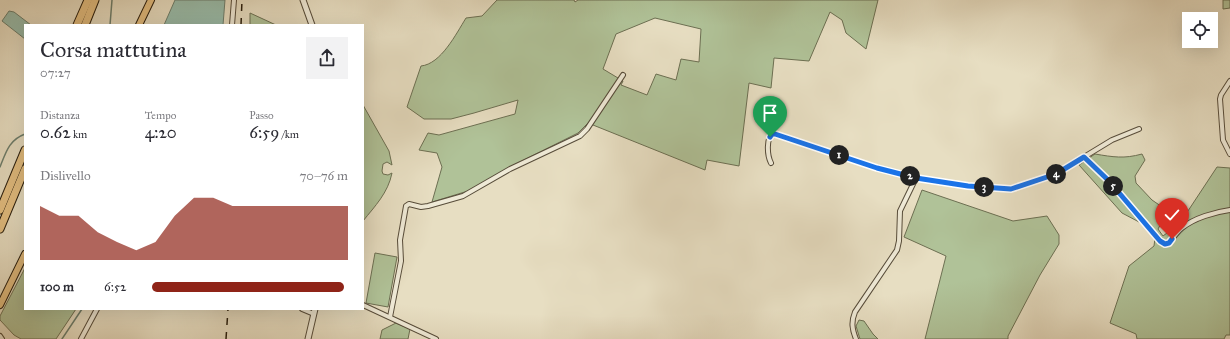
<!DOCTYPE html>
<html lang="it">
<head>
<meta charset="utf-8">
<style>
  :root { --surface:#fff; --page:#f2f2f3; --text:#2b2b33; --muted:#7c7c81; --accent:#8f2418 }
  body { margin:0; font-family:"IM FELL Great Primer",serif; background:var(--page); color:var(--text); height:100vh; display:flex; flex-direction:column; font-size:15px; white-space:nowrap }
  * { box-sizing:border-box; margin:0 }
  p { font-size:13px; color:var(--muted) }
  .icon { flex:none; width:22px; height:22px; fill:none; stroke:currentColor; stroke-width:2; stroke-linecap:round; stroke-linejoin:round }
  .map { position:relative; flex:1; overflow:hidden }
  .details { position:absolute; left:24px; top:24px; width:340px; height:286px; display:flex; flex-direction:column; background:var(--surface); border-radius:0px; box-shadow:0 4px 16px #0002 }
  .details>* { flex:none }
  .buttons { position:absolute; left:1182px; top:12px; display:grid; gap:8px }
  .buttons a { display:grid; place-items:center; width:36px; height:36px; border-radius:0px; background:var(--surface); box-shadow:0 4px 16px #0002; font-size:20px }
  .pin { position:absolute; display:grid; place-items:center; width:34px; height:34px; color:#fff; margin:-41px -17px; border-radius:50% 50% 50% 0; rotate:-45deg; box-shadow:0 0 4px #0007 }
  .pin .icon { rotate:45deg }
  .km { position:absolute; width:20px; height:20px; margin:-10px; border-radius:50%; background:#222; color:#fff; font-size:11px; line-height:20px; text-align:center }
  .round { display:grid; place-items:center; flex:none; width:42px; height:42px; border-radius:0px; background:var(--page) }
  .head { display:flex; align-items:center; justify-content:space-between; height:68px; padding:0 16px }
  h1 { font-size:22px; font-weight:600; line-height:30px }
  .figures { display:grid; grid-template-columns:repeat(3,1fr); gap:6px; height:68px; padding:4px 16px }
  .figures div { display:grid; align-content:center }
  .figures b { font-size:17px; font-weight:600 }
  .figures small { font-size:11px; font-weight:400 }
  .figures p { font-size:11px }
  .chart { height:112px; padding:8px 16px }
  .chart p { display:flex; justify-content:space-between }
  .chart svg { width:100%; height:72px; margin-top:4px; fill:var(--accent); opacity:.7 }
  ul { padding:0 16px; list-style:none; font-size:13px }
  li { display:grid; grid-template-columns:64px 48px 1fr; align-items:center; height:30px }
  li i { height:10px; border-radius:5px; background:var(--accent) }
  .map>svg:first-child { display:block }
  .green { fill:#b0c298; stroke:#6c6f52; fill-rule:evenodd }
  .water { fill:#98bdac; stroke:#6b7d6c }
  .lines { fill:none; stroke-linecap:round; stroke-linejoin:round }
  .stream { stroke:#6b7d6c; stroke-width:1.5 }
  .minor-casing { stroke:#574c3a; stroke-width:6 }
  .tertiary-casing { stroke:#574c3a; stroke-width:7 }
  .primary-casing { stroke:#271c0c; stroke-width:8 }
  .motorway-casing { stroke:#271c0c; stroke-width:9 }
  .minor { stroke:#efead7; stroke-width:4 }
  .tertiary { stroke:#efead7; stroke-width:5 }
  .primary { stroke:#e4bf81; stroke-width:6 }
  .motorway { stroke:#e4bf81; stroke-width:7 }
  .rail { stroke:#271c0c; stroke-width:1.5; stroke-dasharray:7 7; stroke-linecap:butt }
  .route-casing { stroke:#fff; stroke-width:8 }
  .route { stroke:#1a73e8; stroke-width:5 }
</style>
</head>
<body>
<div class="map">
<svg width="1230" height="339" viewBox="0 0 1230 339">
  <rect width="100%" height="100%" fill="#e7dec2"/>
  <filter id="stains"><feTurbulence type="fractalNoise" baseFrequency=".005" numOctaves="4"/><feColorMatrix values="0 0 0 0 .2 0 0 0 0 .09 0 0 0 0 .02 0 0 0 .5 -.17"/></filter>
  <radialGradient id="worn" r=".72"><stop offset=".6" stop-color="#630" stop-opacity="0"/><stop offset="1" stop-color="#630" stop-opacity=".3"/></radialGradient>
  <g class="green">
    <path d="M497,0H574L575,2L578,0H878L866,49L846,33L842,20L830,12L809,61L774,58L771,88L749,83L739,166L707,160L705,170L588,123L578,133L516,164L468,191L432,202L442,167L437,153L419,150L428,133L439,135L515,114L518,100L474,113L451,119H424L407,107L421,66C441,64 456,34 466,18L482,16ZM655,18L701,29L699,62L681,59L676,80L656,74L647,95L621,85L623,81L603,69L616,34Z"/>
    <path d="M1223,0H1230V8L1223,9Z"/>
    <path d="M250,13L276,25H250Z"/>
    <path d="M363,105L389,151L392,165L387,162L383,164L382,171L383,174L388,175L392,173C388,193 375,206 363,221Z"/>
    <path d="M1095,154C1113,157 1124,159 1142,154L1145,160L1135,176L1136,183L1152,200L1168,211L1158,229L1163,236L1180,223L1217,167L1230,168V335H1226L1224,339H1137L1136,334L1110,323L1129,266L1154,246L1155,238L1141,223L1122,213L1079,165Z"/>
    <path d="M922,190L1013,221L1047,216L1059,235V244L1040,275L1008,336V339H925L946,256L904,237Z"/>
    <path d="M375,253L397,257L388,307L366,303Z"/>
    <path d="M25,268V309H76L56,339H21L14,335L0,320V316Z"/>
    <path d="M859,320L864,321L873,334L878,339H860L856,326Z"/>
    <path d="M396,323L410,329L408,339H380L382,330Z"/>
  </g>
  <g class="water">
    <path d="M175,0H225L223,25H164Z"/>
    <path d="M9,11L14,12L31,25H25V39L2,21Z"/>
  </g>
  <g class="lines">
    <g class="stream">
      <path d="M110,25L112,0"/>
      <path d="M0,167C6,152 9,140 25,134"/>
      <path d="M62,339L82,309"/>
    </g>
    <defs>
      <g id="minor">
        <path d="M232,25L234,0"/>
        <path d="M1230,81L1221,95L1220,99L1223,140L1230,154"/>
        <path d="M1084,157L1109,181L1136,214L1163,243H1169C1173,238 1177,232 1182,228C1194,218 1215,212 1230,210"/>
        <path d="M771,163C767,155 766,138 773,133L877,168L916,178L968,186L1011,189L1056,174L1112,140L1139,129"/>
        <path d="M363,305L436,339"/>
        <path d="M302,309L314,314"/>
        <path d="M390,317L401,261L400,240L406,206L409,204L421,207L428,206L463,196L510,169L580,136L587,129L623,75"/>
        <path d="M0,336L2,339"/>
        <path d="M81,339L97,309"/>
        <path d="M856,339C852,329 851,322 855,312L897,250L899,241L900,211L916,178"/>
      </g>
      <g id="tertiary">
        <path d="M303,0L312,25"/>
        <path d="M308,339L315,309"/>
      </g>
      <g id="primary">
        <path d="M139,25L151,0"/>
        <path d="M0,305L25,254"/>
      </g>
      <g id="motorway">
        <path d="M77,25L88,0"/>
        <path d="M85,25L95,0"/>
        <path d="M0,210L25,150"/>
        <path d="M0,229L25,169"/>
      </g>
    </defs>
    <use href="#minor" class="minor-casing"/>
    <use href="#tertiary" class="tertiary-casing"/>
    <use href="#primary" class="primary-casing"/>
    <use href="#motorway" class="motorway-casing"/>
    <use href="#minor" class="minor"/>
    <use href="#tertiary" class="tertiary"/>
    <use href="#primary" class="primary"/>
    <use href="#motorway" class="motorway"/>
    <g class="rail">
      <path d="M241,25L242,0"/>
      <path d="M226,339L228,309"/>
    </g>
  </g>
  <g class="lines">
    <defs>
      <path id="route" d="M770,137L772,134H775L877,168L916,178L968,186L1011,189L1056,174L1084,157L1109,181L1160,241L1165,244L1169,243L1172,239"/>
    </defs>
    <use href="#route" class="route-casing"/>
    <use href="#route" class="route"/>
  </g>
  <rect width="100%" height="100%" filter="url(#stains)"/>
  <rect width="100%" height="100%" fill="url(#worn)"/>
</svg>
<div class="buttons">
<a><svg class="icon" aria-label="locate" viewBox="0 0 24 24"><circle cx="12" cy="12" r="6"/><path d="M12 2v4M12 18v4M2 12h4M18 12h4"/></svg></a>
</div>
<div class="pin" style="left:770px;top:137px;background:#1e9e55"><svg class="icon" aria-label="arrive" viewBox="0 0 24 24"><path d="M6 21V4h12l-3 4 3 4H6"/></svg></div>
<div class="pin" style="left:1172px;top:239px;background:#d93025"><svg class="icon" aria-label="check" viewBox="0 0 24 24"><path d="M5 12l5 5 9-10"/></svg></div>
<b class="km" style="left:839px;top:155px">1</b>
<b class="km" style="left:910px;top:176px">2</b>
<b class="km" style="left:984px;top:187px">3</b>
<b class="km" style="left:1056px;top:174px">4</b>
<b class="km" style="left:1113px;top:186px">5</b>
<section class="details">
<div class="head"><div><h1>Corsa mattutina</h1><p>07:27</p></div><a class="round"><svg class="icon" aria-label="share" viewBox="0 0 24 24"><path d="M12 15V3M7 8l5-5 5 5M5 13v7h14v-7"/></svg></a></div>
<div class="figures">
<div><p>Distanza</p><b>0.62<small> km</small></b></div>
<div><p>Tempo</p><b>4:20</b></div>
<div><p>Passo</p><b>6:59<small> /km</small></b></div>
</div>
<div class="chart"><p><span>Dislivello</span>70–76 m</p>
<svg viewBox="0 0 160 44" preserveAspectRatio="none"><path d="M0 44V11L10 17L20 17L30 27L40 33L50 38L60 33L70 17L80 6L90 6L100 11L110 11L120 11L130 11L140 11L150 11L160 11V44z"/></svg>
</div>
<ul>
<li><b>100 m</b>6:52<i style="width:98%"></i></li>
</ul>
</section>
</div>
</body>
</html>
